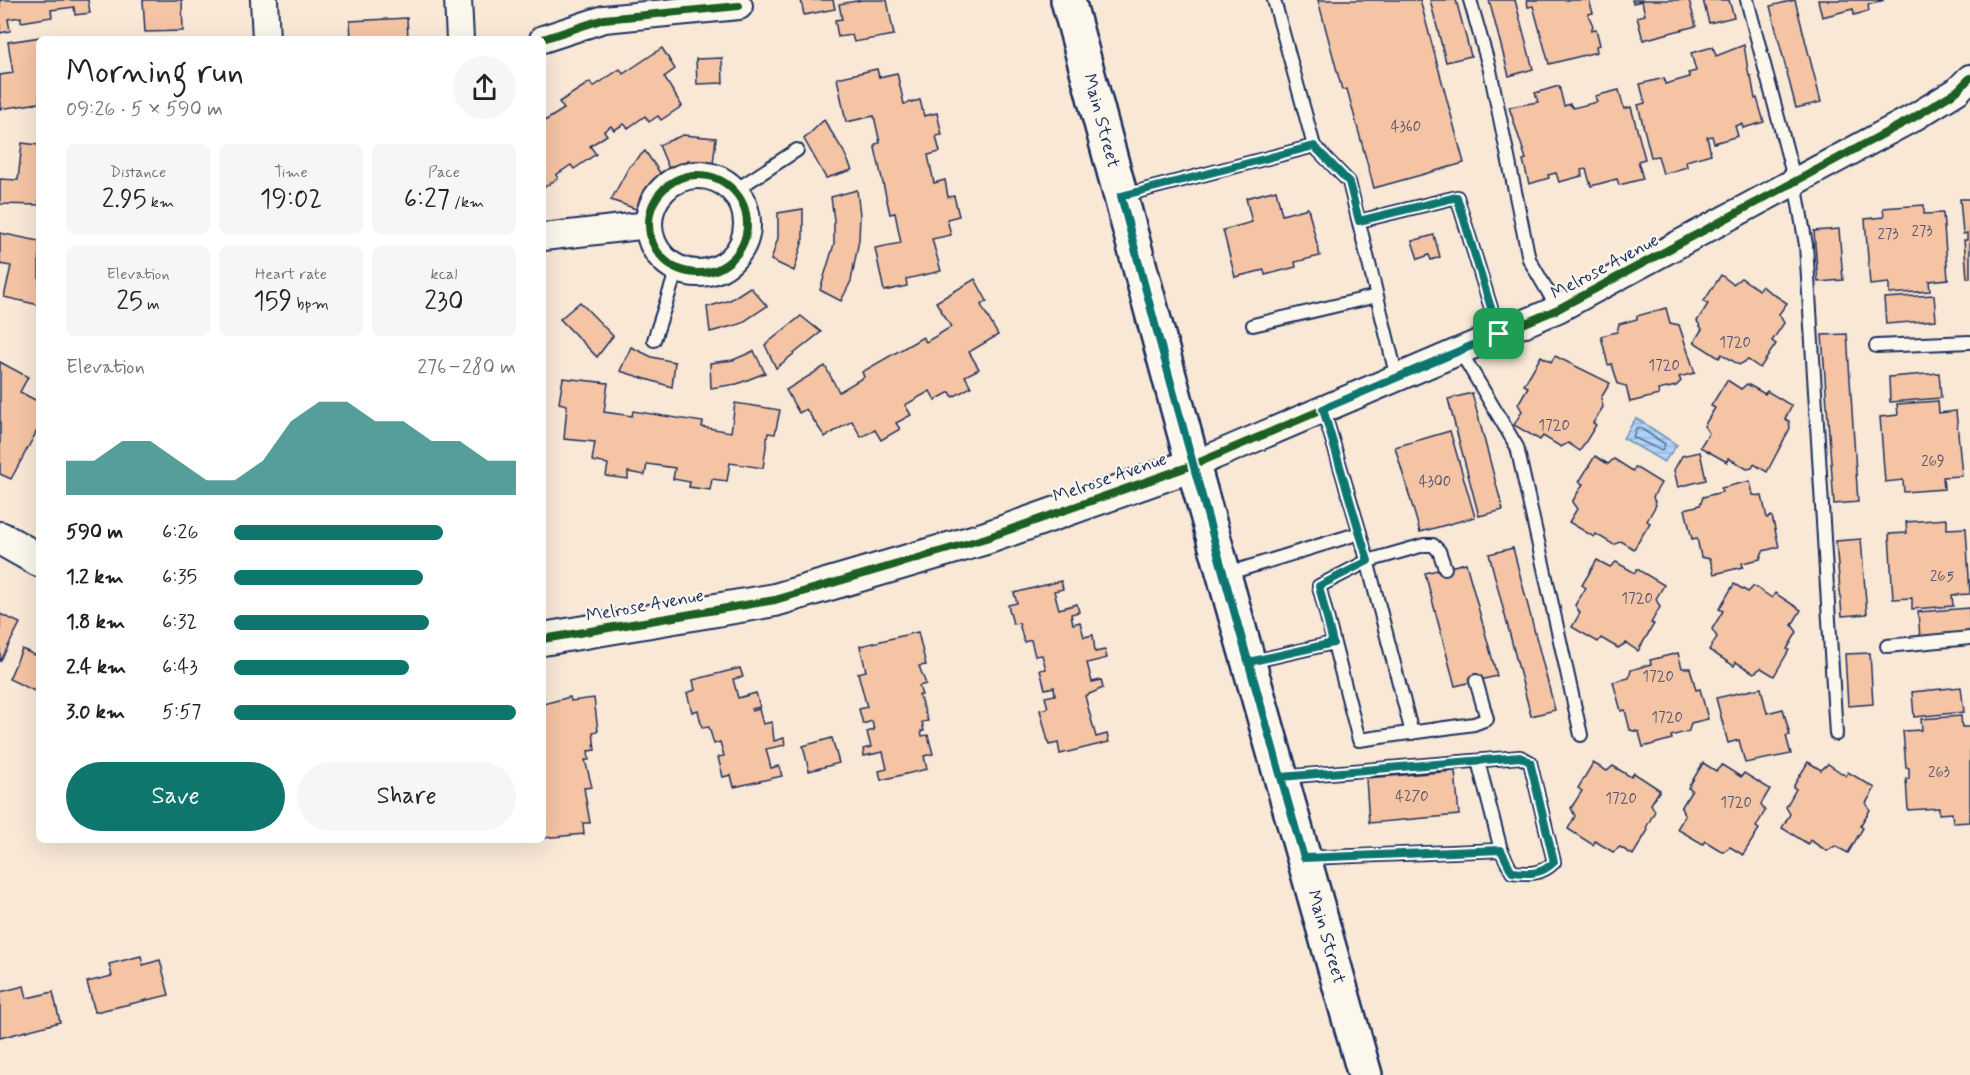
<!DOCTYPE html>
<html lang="en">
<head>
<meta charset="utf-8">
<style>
  :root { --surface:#fff; --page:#f6f6f6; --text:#222; --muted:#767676; --accent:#0f766e }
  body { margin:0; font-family:Mynerve,sans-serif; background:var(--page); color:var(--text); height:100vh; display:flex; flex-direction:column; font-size:22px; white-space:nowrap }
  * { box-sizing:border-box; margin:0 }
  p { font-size:20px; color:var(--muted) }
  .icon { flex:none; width:33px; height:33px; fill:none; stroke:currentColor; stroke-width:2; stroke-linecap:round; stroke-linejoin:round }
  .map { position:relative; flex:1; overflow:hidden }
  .details { position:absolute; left:36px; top:36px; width:510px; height:807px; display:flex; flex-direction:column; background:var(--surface); border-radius:9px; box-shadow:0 6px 24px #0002 }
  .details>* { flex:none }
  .pin { position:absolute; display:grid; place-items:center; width:51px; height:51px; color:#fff; margin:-26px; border-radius:12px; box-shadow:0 3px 9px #0006 }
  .round { display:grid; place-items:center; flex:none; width:63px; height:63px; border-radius:32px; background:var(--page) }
  .overview { display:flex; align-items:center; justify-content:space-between; height:102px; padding:0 30px }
  h1 { font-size:33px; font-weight:600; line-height:45px }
  .figures { display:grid; grid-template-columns:repeat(3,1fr); gap:9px; height:102px; padding:6px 30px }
  .figures div { display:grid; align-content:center; border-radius:9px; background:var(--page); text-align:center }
  .figures b { font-size:26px; font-weight:600 }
  .figures small { font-size:16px; font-weight:400 }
  .figures p { font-size:16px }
  .chart { height:168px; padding:12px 30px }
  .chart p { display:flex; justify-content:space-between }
  .chart svg { width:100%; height:108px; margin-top:6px; fill:var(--accent); opacity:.7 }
  .action { display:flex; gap:12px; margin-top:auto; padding:12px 30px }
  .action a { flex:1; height:69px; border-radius:36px; background:var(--accent); color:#fff; font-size:24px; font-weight:600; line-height:69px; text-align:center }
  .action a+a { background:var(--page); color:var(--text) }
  ul { padding:0 30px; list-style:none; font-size:20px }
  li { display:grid; grid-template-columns:96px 72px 1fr; align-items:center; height:45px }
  li i { height:15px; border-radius:8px; background:var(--accent) }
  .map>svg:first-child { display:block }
  .water { fill:url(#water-rules); stroke:#7391ba; stroke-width:1.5 }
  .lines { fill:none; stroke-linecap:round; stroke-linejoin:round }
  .shore { stroke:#56719b; stroke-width:1.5 }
  .building { fill:#f4c4a4; stroke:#1b2f5e; stroke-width:1.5 }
  .service-casing { stroke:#1b2f5e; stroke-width:16 }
  .minor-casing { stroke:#1b2f5e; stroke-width:30 }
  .tertiary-casing { stroke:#1b2f5e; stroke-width:36 }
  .secondary-casing { stroke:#1b2f5e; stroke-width:38 }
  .service { stroke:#fbf7ec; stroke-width:12 }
  .minor { stroke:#fbf7ec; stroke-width:26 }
  .tertiary { stroke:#fbf7ec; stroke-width:32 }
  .secondary { stroke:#fbf7ec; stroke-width:33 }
  .cycleway-casing { stroke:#fbf7ec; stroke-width:11 }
  .cycleway { stroke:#1b5e20; stroke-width:8 }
  .route-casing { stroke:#fff; stroke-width:12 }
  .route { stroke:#0f766e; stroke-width:8 }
  .labels { text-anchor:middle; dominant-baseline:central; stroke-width:4.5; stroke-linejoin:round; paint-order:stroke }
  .number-label { font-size:15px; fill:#515470 }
  .street-label { font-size:18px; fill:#1b2f5e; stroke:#fbf7ec }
</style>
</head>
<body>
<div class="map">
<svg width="1970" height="1075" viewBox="0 0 1970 1075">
  <defs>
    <pattern id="water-rules" width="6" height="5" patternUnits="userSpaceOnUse" patternTransform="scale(1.5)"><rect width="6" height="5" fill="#aed3f7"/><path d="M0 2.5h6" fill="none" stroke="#95b5d6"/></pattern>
  </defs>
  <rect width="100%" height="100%" fill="#f9e8d6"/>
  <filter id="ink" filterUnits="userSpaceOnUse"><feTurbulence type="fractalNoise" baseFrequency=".0167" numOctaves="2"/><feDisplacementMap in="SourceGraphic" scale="12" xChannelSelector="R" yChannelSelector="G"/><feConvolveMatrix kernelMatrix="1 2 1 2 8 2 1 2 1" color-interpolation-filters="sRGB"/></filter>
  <g filter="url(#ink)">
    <path class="water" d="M1636,418L1677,445L1664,462L1623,438Z"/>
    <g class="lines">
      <path class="shore" d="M1640,428L1665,444L1662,451L1633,437L1636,428Z"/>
    </g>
    <g class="building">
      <path d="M0,0H88L90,13L75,15L74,7L51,10L52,17L21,22V17L8,19L10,31L0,33Z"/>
      <path d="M143,0H182L183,31L145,32Z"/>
      <path d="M801,0H833L835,9L804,15Z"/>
      <path d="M862,0H887L894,35L854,42L852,35L838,37L835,20L842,19L839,4Z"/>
      <path d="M1318,0H1420L1464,163L1374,188L1347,89L1342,90Z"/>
      <path d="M1430,0H1456L1471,56L1446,62Z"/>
      <path d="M1489,0H1515L1533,69L1509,76Z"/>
      <path d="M1527,0H1589L1593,13L1588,14L1593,26L1591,30L1596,29L1600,45L1596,46L1597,52L1549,64L1533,6L1528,7Z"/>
      <path d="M1632,0H1689L1696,26L1643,40L1637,17L1645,15L1642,1L1633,3Z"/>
      <path d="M1703,0H1729L1734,17L1709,23Z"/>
      <path d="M1795,0L1821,102L1796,108L1770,6Z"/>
      <path d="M1818,0H1884L1868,5L1869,11L1854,15L1853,9L1822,17Z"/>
      <path d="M407,18L408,39H351L350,21Z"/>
      <path d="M41,37L39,103L0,109V75L13,73L8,42Z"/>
      <path d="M1744,45L1749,76H1751L1755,99L1757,98L1764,122L1743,128L1742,124L1735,126L1738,136L1714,143L1712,136L1707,137L1711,154L1686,161L1687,167L1663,174L1658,156L1651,157L1638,105L1645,103L1640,84L1664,78L1665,84L1690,77L1688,73L1696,71L1691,53L1713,47L1716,56Z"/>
      <path d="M662,48L675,69L664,77L682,106L661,120L658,116L649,122L645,116L628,128L624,124L614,130L611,126L604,131L607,135L590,146L596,154L574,169L571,165L556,175L558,178L543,188V122L564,109L559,102L590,82L593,87L620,69L623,74Z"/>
      <path d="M722,58L723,83L697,84L696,59Z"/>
      <path d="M877,69L879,77L897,73L904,104L920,100L924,116L937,113L942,135L936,136L940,152L928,155L934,183L945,180L948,197L954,196L959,216L947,219L951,235L932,239L941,271L906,279L907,286L884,291L875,248L901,243L895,213L890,214L875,148V144L880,143L874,116L846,122L837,78Z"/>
      <path d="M1559,86L1564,106L1570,104L1573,108L1597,102L1595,96L1619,90L1624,109L1631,107L1645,159L1638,161L1643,179L1619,185L1617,179L1591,186L1586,169L1581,170L1582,176L1559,182L1556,173L1548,175L1549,178L1529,184L1523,160L1526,159L1509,107L1538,102L1535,93Z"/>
      <path d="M824,120L844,152L852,170L826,178L804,139Z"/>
      <path d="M683,135L716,138L713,164L688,161L669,169L659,145Z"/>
      <path d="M22,143L39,145V205L0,204V179L18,180Z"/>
      <path d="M645,151L661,174L642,193L636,209L611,200L629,167Z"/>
      <path d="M857,190L860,215L859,240L851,281L841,301L820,290L834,244V220L831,197Z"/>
      <path d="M1276,190L1282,215L1308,208L1320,256L1295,262L1296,267L1265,275L1264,270L1235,277L1223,230L1252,222L1246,198Z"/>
      <path d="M1960,199H1970V278H1967L1964,240H1967V233L1963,234Z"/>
      <path d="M1924,205V214L1943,213L1948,279L1929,281L1930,291L1889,294V283L1870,285L1865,219L1884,217L1883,208Z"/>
      <path d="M803,209V240L794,271L771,260L778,238V213Z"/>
      <path d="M1839,229L1843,280L1818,282L1814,231Z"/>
      <path d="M0,233L39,241V305L4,297L11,266L0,264Z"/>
      <path d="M1434,235L1440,257L1431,260L1429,255L1418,259L1412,241Z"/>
      <path d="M1721,275L1733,284L1741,278L1759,290L1761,286L1787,303L1779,314L1784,323L1772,341L1776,344L1760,368L1748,360L1739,365L1722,354L1719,358L1694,342L1702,329L1697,321L1708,304L1704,301Z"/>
      <path d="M975,279L987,301L981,305L998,335L969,352L979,369L965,376L971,387L953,397L950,392L935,400L930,391L905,405L911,415L896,423L900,429L881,440L875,430L861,437L852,421L825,437L806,409L799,413L786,390L825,366L839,392L864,377L862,372L923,337L926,342L951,327L936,302Z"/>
      <path d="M750,287L767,306L740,324L710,332L707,307L730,300Z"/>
      <path d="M1934,295L1936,320L1886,324L1884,298Z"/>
      <path d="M580,302L613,336L597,357L560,319Z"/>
      <path d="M1666,308L1670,323L1679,325L1695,373L1679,377L1681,381L1676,386L1658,390L1659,395L1630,402L1626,386L1618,384L1612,364L1608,365L1601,336L1617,332L1619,324L1637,319V316Z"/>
      <path d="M801,316L821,332L776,368L765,345Z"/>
      <path d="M1847,334L1858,502L1834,504L1822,335Z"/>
      <path d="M631,347L652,357L675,362L672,387L620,371Z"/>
      <path d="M754,351L765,373L737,384L711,388L710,363L733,360Z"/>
      <path d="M1541,356L1551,362L1555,356L1610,383L1601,398L1603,407L1593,423L1596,425L1580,451L1568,443L1561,447L1543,436L1540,440L1514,425L1522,411L1518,404L1528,387L1524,385Z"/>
      <path d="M0,362L28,377L20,392L39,402V427L11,479L0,474Z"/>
      <path d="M1939,373L1941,398L1890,402L1889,377Z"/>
      <path d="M563,378L608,383L604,412L632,416L633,411L703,422L702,427L731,432L735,403L780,410L775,434L768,433L763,468L730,463L727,481L712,479L710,490L689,487L690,482L673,479L675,468L647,464L645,475L628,472V479L606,476L608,464L592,461L595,442L564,439L567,405L559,403Z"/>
      <path d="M1727,380L1741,389L1747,384L1765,394L1767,391L1792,406L1785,419L1789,421L1790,428L1767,472L1754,464L1752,468L1747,469L1728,458L1727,462L1700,447L1709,433L1704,426L1715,408L1711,406Z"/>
      <path d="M1472,393L1503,510L1479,516L1448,399Z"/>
      <path d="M1938,401L1939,413L1956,411L1962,476L1943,477L1944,489L1904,492L1903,480L1885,482L1880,417L1898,415L1897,404Z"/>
      <path d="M1450,431L1475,517L1420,532L1395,447Z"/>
      <path d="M1700,452L1706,480L1678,487L1674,470L1682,456Z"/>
      <path d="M1595,456L1608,464L1614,459L1633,471L1635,467L1661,483L1653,497L1656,505L1647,521L1650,523L1634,549L1621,541L1614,545L1596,534L1594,537L1569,522L1577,509L1572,502L1583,484L1579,482Z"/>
      <path d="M1750,481L1753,495L1762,496L1767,518L1772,516L1779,547L1763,551L1760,559L1742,563L1743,567L1714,574L1710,559L1701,557L1697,538L1692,539L1685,509L1700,505L1703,497L1722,492L1721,488Z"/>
      <path d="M1947,519V529L1966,528L1970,594L1952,595L1953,606L1912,609V598L1893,599L1889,534L1907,533L1906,522Z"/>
      <path d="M1861,539L1867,614L1842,616L1836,541Z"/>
      <path d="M1513,548L1555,710L1531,716L1489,554Z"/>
      <path d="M1597,560L1610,567L1616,562L1635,573L1637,569L1664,585L1656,599L1660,607L1651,623L1654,624L1638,651L1626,643L1618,648L1601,638L1598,642L1572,627L1580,613L1575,605L1586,588L1582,585Z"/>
      <path d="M1466,563L1497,676L1455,686L1425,573Z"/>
      <path d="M1061,581L1063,589L1054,591L1059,609L1077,604L1079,612L1071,614L1073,624L1080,622L1084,637L1093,635L1095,652L1105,650L1107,658L1087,663L1092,682L1101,680L1103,688L1085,696L1096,737L1107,734L1109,742L1060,754L1058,743L1049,745L1040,710L1048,708L1045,697L1055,695L1054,687L1045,689L1040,670L1046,669L1042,655L1035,656L1031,640L1024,642L1019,623L1013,624L1008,605L1017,603L1014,593Z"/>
      <path d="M1734,584L1748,592L1754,586L1772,598L1775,593L1801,610L1792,625L1797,632L1787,649L1789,650L1774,676L1761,668L1754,673L1736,662L1734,666L1709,650L1717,637L1712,629L1723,611L1719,609Z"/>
      <path d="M1969,608L1970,634L1920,638L1918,612Z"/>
      <path d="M0,614L20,623L0,662Z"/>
      <path d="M918,632L926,665L919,666L926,684L919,686L922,695H919L928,721L922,722L924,731H921L922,736L928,735L933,754L924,756L927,769L881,780L879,771L887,769L883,752L864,756L863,749L871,747L867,732L874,730L872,721L863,724L859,709L867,707L858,673L866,671L860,646Z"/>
      <path d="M22,649L39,657V693L9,679Z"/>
      <path d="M1678,653L1682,668H1690L1696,690L1700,689L1708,719L1691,723L1689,731L1671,736L1672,739L1643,747L1639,732L1630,730L1625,710L1621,711L1613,682L1629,678L1631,670L1651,664L1650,660Z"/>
      <path d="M1870,653L1873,704L1848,706L1845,654Z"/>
      <path d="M740,668L743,677L733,679L738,698L756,693L760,707L751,709L752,711L759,709L763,724L772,722L774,741L784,738L785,745L766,749L771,768L779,766L782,776L734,787L731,775L723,777L718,757L724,756L720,742L714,744L709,727L702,728L698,710L692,712L687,693L695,690L693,680Z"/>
      <path d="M1961,687L1964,712L1914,717L1912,692Z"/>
      <path d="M1761,688L1767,713L1783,709L1790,735L1786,736L1791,754L1745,763L1739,740L1728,743L1716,698Z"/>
      <path d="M570,697L571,701L594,698L598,731L593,732L595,750L588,751L589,760H585L592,787L584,788L590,823H583L584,834L543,838V704Z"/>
      <path d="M1961,716L1962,727H1970V822L1953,823L1952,813L1939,814V808L1908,810L1906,779H1909V768L1906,767L1903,731L1922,730L1921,719Z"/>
      <path d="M832,738L839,763L809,771L803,746Z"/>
      <path d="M1808,762L1821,770L1828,764L1846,776L1848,772L1875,788L1866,803L1870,810L1860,826L1863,828L1848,853L1835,846L1827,851L1810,840L1808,844L1782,828L1790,814L1786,807L1796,789L1793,787Z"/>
      <path d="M1593,763L1607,771L1613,766L1631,777L1634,773L1660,790L1651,804L1655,811L1646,828L1648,830L1633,855L1620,847L1613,852L1595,841L1593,845L1568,829L1575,816L1571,808L1582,791L1578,788Z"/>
      <path d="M1703,763L1716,771L1722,765L1741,777L1744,773L1770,789L1761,804L1765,811L1756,827L1759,829L1743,855L1730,847L1723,852L1705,841L1703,844L1677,829L1685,816L1681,808L1692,790L1688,788Z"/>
      <path d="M1455,771L1459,815L1369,823L1366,778Z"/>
      <path d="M141,956L143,965L160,960L169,995L95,1012L87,982L112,976L109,964Z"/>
      <path d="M24,986L27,998L53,992L60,1022L0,1038V992Z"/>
    </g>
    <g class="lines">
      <defs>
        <g id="service">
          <path d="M1274,0L1314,146L1349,182L1397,378"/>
          <path d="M1470,0L1490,70L1529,259L1558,309"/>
          <path d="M1747,0L1795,182L1806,245L1836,734"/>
          <path d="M734,191L797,150"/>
          <path d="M1121,196L1314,146"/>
          <path d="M1359,221L1457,197L1499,334"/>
          <path d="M1253,325L1377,296"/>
          <path d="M654,340L677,269"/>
          <path d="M1876,346L1970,342"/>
          <path d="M1460,351L1517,447L1581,735"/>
          <path d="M1360,533L1412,733"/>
          <path d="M1445,568L1439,551L1433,545H1424L1368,561L1319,586L1359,740L1474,724L1487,719L1476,681"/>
          <path d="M1226,574L1360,533L1323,409"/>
          <path d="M1887,646L1970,638"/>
          <path d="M1250,662L1333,643"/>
          <path d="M1282,777L1520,757L1530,762L1554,862C1541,875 1529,874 1512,872L1501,850"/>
          <path d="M1305,858L1501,850L1478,761"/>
        </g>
        <g id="minor">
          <path d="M264,0L266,39"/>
          <path d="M458,0L460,39"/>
          <path d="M543,39L604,19L739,6"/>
          <circle cx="698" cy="224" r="49"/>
          <path d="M543,237L649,225"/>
          <path d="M1193,465L1558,309L1913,118L1957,91L1970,78"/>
        </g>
        <g id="tertiary">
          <path d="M0,538L39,560"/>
          <path d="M543,639L775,600L986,538L1193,465"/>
        </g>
        <path id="secondary" d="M1068,0L1193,465L1365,1075"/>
      </defs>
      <use href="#service" class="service-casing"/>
      <use href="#minor" class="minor-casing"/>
      <use href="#tertiary" class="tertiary-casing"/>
      <use href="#secondary" class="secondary-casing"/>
      <use href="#service" class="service"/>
      <use href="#minor" class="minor"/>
      <use href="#tertiary" class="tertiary"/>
      <use href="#secondary" class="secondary"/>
      <defs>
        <g id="cycleway">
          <path d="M543,39L604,19L739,6"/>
          <circle cx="698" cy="224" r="49"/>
          <path d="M543,639L775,600L986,538L1193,465L1558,309L1913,118L1957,91L1970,78"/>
        </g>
      </defs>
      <use href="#cycleway" class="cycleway-casing"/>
      <use href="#cycleway" class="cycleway"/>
    </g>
  </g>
  <g class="lines" filter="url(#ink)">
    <defs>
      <path id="route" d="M1499,334L1457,197L1359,221L1349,182L1314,146L1121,196C1179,418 1241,638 1304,858L1501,850L1512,872C1529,874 1541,875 1554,862L1530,762L1520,757L1281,777L1249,662L1333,643L1319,586L1368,561L1323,409L1499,334"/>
    </defs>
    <use href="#route" class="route-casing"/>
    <use href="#route" class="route"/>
  </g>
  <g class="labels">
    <g class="number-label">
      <text x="1406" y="127">4360</text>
      <text x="1922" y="232">273</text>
      <text x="1888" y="235">273</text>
      <text x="1735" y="343">1720</text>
      <text x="1664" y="366">1720</text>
      <text x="1554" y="426">1720</text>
      <text x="1933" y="462">269</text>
      <text x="1435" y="482">4300</text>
      <text x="1942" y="577">265</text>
      <text x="1637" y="599">1720</text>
      <text x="1658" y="677">1720</text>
      <text x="1667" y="718">1720</text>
      <text x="1939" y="773">263</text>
      <text x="1412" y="797">4270</text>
      <text x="1621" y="799">1720</text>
      <text x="1736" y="803">1720</text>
    </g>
    <g class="street-label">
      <text transform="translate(1101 121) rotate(75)">Main Street</text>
      <text transform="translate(1605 267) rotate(-28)">Melrose Avenue</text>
      <text transform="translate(1110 478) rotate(-19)">Melrose Avenue</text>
      <text transform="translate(645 606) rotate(-10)">Melrose Avenue</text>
      <text transform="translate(1326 937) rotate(74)">Main Street</text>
    </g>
  </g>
</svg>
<div class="pin" style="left:1499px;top:334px;background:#1e9e55"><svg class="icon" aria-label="arrive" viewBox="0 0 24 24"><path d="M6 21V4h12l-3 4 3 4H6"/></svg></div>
<section class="details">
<div class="overview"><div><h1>Morning run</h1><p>09:26 · 5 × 590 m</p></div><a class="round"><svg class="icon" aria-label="share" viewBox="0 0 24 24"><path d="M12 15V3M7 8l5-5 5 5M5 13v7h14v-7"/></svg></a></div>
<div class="figures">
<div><p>Distance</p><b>2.95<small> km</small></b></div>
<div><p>Time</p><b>19:02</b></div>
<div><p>Pace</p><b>6:27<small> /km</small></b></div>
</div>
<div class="figures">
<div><p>Elevation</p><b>25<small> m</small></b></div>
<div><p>Heart rate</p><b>159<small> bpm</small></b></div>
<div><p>kcal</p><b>230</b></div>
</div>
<div class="chart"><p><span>Elevation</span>276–280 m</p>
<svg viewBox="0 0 160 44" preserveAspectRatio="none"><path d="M0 44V30L10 30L20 22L30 22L40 30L50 38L60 38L70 30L80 14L90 6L100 6L110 14L120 14L130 22L140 22L150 30L160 30V44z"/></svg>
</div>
<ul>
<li><b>590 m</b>6:26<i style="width:74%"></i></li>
<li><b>1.2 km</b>6:35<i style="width:67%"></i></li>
<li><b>1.8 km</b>6:32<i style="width:69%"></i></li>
<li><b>2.4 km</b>6:43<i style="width:62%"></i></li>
<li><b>3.0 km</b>5:57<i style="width:100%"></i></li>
</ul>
<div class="action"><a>Save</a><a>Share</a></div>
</section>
</div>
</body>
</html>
